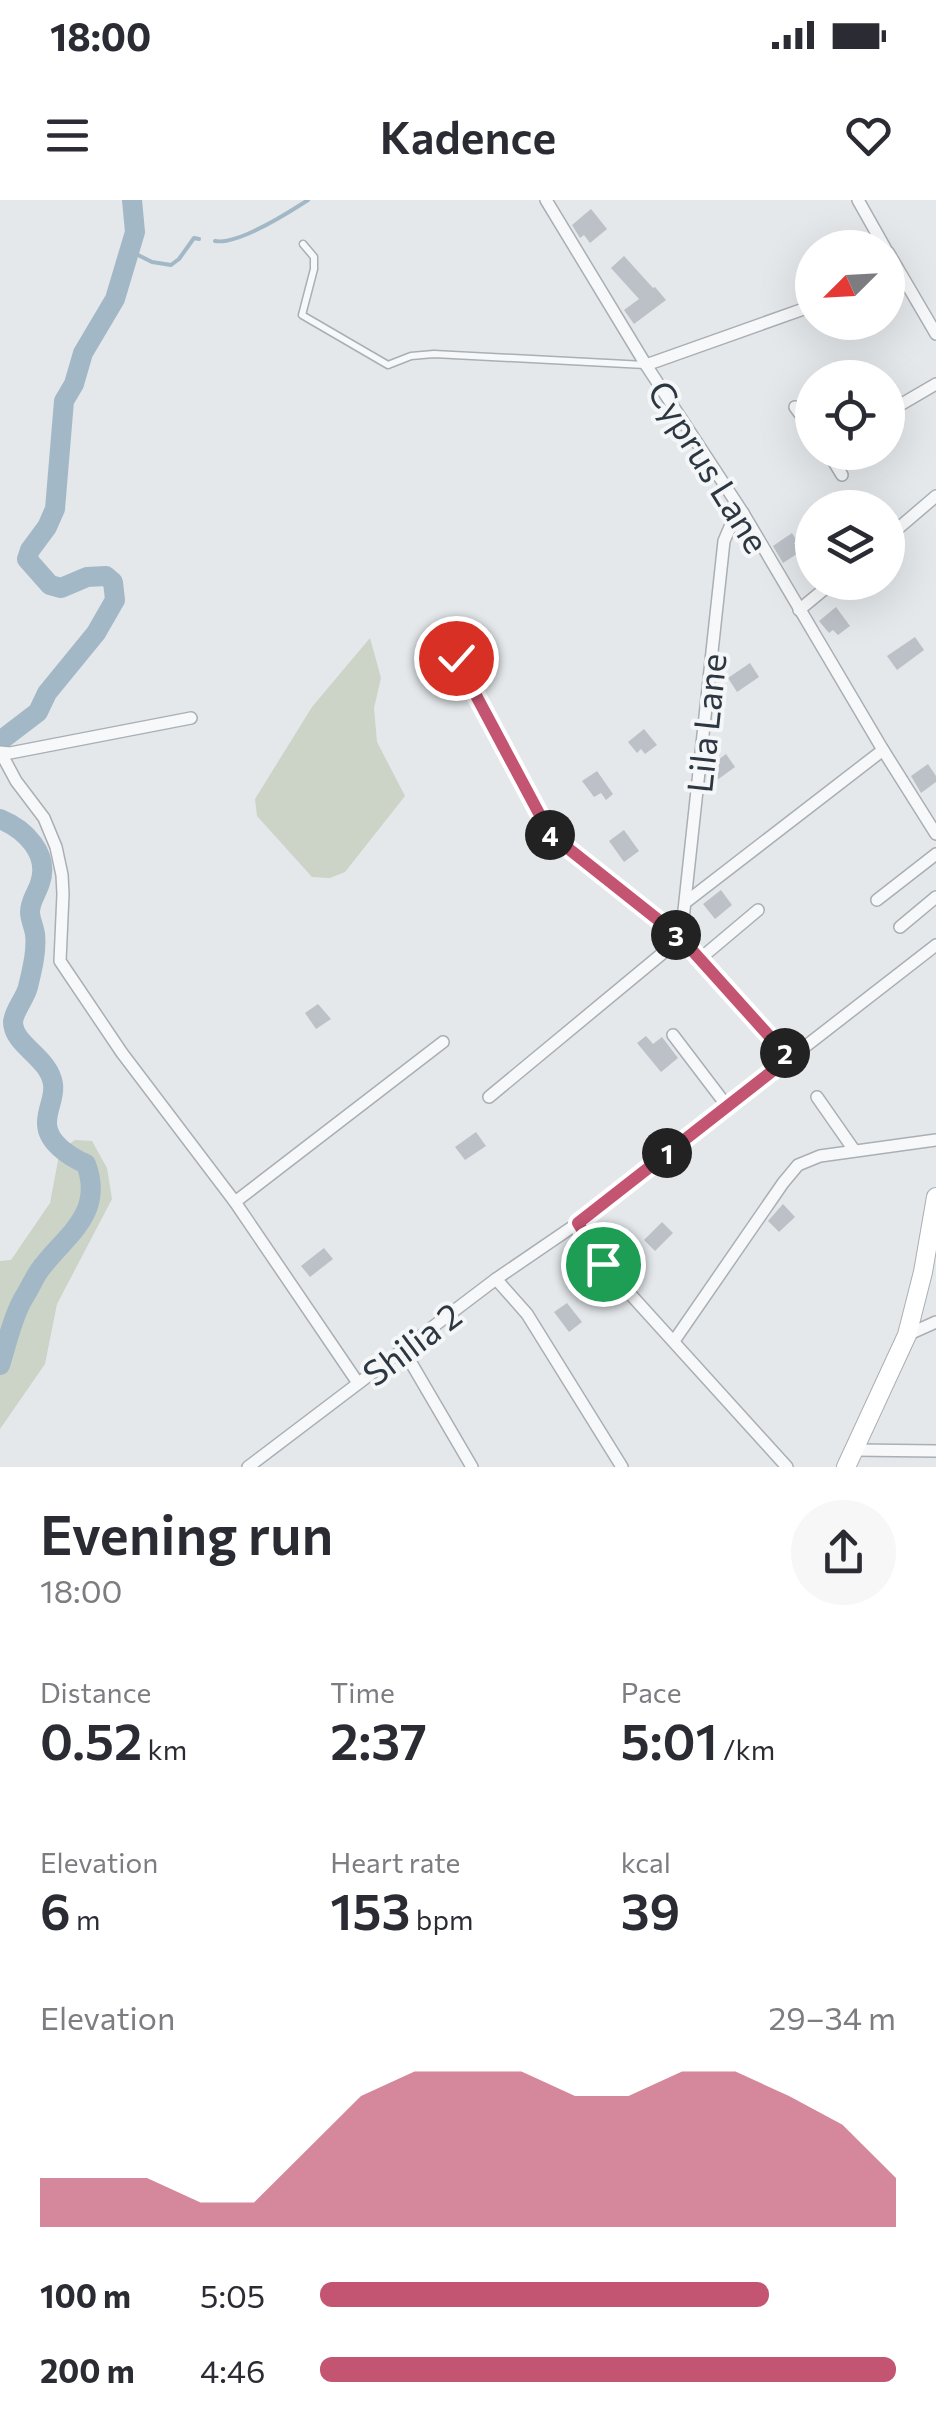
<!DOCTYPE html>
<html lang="en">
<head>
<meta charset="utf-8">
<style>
  :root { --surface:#fff; --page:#f7f7f7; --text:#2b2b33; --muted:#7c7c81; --accent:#c45572 }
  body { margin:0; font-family:Commissioner,sans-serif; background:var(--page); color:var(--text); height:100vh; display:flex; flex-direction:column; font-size:38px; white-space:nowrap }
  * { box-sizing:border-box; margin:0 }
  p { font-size:32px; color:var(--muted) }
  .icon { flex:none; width:55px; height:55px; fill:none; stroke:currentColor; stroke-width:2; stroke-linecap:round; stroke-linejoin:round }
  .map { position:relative; height:1267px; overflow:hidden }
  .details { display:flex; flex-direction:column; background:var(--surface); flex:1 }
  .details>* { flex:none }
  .needle { width:65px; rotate:246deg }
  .controls { position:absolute; left:795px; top:30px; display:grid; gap:20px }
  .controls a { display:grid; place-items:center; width:110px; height:110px; border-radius:50%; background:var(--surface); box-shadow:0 10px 40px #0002; font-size:50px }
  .pin { position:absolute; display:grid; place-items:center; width:85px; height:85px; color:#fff; margin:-42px; border:5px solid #fff; border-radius:50%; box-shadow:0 2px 10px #0007 }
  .km { position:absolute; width:50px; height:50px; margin:-25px; border-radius:50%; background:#222; color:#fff; font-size:28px; line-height:50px; text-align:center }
  .round { display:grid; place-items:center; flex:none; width:105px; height:105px; border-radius:52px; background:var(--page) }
  .overview { display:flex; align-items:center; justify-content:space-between; height:170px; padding:0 40px }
  h1 { font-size:55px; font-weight:600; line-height:75px }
  .figures { display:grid; grid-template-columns:repeat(3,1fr); gap:15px; height:170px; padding:10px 40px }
  .figures div { display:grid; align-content:center }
  .figures b { font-size:50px; font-weight:600 }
  .figures small { font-size:28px; font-weight:400 }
  .figures p { font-size:28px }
  .chart { height:280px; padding:20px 40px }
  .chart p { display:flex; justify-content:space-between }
  .chart svg { width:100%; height:180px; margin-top:10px; fill:var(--accent); opacity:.7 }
  ul { padding:0 40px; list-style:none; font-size:32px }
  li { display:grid; grid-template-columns:160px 120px 1fr; align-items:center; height:75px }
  li i { height:25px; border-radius:12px; background:var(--accent) }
  .status { display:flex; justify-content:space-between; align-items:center; height:70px; padding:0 50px; background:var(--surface); direction:ltr }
  .status svg { height:28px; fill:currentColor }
  header { display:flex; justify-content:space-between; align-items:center; height:130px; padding:0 40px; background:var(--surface); font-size:45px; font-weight:600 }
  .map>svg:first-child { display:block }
  .green { fill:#cbd4c6 }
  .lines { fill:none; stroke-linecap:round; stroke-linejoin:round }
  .stream { stroke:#a3b8c7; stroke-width:4 }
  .river { stroke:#a3b8c7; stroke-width:20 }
  .building { fill:#bcc1c7 }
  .service-casing { stroke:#a9afb5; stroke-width:9 }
  .minor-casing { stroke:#a9afb5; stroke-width:14 }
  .secondary-casing { stroke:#a9afb5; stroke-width:20 }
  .service { stroke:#f7f8f9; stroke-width:6 }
  .minor { stroke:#f7f8f9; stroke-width:11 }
  .secondary { stroke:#fff; stroke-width:18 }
  .route-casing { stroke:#fff; stroke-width:20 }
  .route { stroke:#c45572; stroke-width:12 }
  .labels { text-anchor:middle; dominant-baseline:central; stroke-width:8; stroke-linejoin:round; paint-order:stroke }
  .street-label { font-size:35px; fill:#2d3742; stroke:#f4f6f8 }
</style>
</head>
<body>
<div class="status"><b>18:00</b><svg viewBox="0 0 49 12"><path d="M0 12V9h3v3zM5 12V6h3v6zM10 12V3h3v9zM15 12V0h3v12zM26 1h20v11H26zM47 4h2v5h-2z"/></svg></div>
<header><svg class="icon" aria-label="menu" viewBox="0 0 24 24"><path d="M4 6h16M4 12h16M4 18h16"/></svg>Kadence<svg class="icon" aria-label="heart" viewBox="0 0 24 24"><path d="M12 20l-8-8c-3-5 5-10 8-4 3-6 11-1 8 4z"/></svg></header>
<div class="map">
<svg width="936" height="1267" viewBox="0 0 936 1267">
  <rect width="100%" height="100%" fill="#e4e8eb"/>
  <g class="green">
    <path d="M370,438L381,478L374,508L377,542L405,596L345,672L330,678L312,677L257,616L255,599L312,507Z"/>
    <path d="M75,940L92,941L107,968L112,999L57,1104L45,1164L0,1229V1061L11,1060L50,1003L60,950Z"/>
  </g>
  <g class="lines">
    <g class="stream">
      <path d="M215,41C237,45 288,13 308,0"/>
      <path d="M130,51L152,62L171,65L179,59L194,38L199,39"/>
    </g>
    <g class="river">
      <path d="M0,541L38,512L47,493L96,433L115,400L113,382L106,376L87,377L61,388L50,385L27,359L30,350L47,327L55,309L64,201L74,184L83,153L115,99L135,32L132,0"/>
      <path d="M0,619C25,629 50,654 40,683C37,693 30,701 30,712C30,719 34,727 35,734C37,751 32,770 28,787C25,799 14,810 13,822C13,845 49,857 53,884C55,897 47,909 47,922C46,942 70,957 86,964C105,1015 64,1036 39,1071C33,1080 29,1090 23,1099C12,1118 7,1144 0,1165"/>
    </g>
  </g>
  <g class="building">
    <path d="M591,9L607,29L590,43L584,35L580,38L572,25Z"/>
    <path d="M624,56L653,88L655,87L666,100L634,124L624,110L639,99L611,68Z"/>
    <path d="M792,333L797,341L794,343L800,352L783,363L773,346Z"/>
    <path d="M836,407L850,426L838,435L833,430L829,433L819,421Z"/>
    <path d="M915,437L924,450L897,470L887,456Z"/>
    <path d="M750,463L759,477L737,492L728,478Z"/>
    <path d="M644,529L657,545L645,554L641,549L637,553L628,542Z"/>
    <path d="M726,554L735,567L713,583L708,576L709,567Z"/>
    <path d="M928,564L936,576V582L921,593L911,576Z"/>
    <path d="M597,571L613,594L606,600L601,593L594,597L582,581Z"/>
    <path d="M624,630L639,651L624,662L609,641Z"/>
    <path d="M721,690L732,705L715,719L703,704Z"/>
    <path d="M318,804L331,819L316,829L305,813Z"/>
    <path d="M646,836L653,844L662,837L678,858L661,872L637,843Z"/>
    <path d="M476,932L486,946L465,960L455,947Z"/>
    <path d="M783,1004L795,1017L779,1032L768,1021Z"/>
    <path d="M662,1022L673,1033L655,1051L644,1040Z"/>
    <path d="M620,1028L634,1040L620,1057L606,1045Z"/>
    <path d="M324,1048L333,1059L310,1077L301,1066Z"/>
    <path d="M567,1103L582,1122L569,1132L554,1112Z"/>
  </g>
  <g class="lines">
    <defs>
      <path id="service" d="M303,44L314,57V69L302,115L388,165L411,156L434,154L645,165"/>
      <g id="minor">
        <path d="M546,0L646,165L743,313L883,550L936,634"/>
        <path d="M858,0L885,48"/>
        <path d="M888,52L936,134"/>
        <path d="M646,165L812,106"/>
        <path d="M795,207L812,230"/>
        <path d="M888,212L936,184"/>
        <path d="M828,252L842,275"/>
        <path d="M888,337L936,296"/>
        <path d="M799,410L833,382"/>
        <path d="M456,458L550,634L681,738L789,858"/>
        <path d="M0,552L10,553L191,518"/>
        <path d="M1,553L16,581L44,618L56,647L62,675L63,694L60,761L122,853L235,1002L358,1183"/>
        <path d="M877,700L936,654"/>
        <path d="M686,702L883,550"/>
        <path d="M900,727L936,697"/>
        <path d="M701,758L758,710"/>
        <path d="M673,835L727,906"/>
        <path d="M489,897L681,738L724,341L730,327L743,313"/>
        <path d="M817,897L854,950"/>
        <path d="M235,1002L443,842"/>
        <path d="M578,1023L603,1064L787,1267"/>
        <path d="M496,1079L527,1114L622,1267"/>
        <path d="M907,1135L936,1122"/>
        <path d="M674,1141L783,983L798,965L820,956L936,940"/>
        <path d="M403,1149L472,1267"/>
        <path d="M855,1250L936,1251"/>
        <path d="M248,1267L496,1079L578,1023L936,745"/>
      </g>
      <path id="secondary" d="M846,1267L907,1135L923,1072L936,997"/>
    </defs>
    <use href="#service" class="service-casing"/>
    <use href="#minor" class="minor-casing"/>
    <use href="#secondary" class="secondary-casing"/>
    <use href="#service" class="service"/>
    <use href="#minor" class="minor"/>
    <use href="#secondary" class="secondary"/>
  </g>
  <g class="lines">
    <defs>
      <path id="route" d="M456,458L550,634L681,738L789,858L578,1023L603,1064"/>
    </defs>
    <use href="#route" class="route-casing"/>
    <use href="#route" class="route"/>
  </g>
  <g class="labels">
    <g class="street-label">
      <text transform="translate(710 266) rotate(58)">Cyprus Lane</text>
      <text transform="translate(705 523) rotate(-84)">Lila Lane</text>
      <text transform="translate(411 1143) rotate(-37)">Shilia 2</text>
    </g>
  </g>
</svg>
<div class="controls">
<a><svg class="needle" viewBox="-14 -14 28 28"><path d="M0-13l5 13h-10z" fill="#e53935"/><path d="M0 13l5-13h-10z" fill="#7c7c81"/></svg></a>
<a><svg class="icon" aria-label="locate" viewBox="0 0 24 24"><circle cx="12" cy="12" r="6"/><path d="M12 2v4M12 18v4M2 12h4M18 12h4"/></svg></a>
<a><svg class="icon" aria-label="layers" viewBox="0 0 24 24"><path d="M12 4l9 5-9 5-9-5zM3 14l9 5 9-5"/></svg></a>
</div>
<div class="pin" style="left:603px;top:1064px;background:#1e9e55"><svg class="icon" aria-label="arrive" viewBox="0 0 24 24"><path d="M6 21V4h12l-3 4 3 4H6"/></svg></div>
<div class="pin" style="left:456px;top:458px;background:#d93025"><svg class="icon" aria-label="check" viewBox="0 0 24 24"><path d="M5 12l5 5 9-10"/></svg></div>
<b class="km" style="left:667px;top:953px">1</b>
<b class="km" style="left:785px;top:853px">2</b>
<b class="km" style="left:676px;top:735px">3</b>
<b class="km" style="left:550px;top:635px">4</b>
</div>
<section class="details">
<div class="overview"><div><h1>Evening run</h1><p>18:00</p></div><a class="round"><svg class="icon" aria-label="share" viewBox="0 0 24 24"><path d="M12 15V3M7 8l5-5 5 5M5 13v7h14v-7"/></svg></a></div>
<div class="figures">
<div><p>Distance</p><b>0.52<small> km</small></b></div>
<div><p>Time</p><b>2:37</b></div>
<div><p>Pace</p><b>5:01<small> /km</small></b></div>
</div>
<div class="figures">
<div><p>Elevation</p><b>6<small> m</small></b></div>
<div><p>Heart rate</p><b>153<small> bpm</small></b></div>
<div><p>kcal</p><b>39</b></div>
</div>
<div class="chart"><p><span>Elevation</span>29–34 m</p>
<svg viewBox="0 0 160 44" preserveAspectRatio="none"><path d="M0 44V32L10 32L20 32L30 38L40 38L50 25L60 12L70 6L80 6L90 6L100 12L110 12L120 6L130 6L140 12L150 19L160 32V44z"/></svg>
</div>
<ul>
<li><b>100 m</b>5:05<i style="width:78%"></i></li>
<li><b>200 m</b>4:46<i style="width:100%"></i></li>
</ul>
</section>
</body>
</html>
